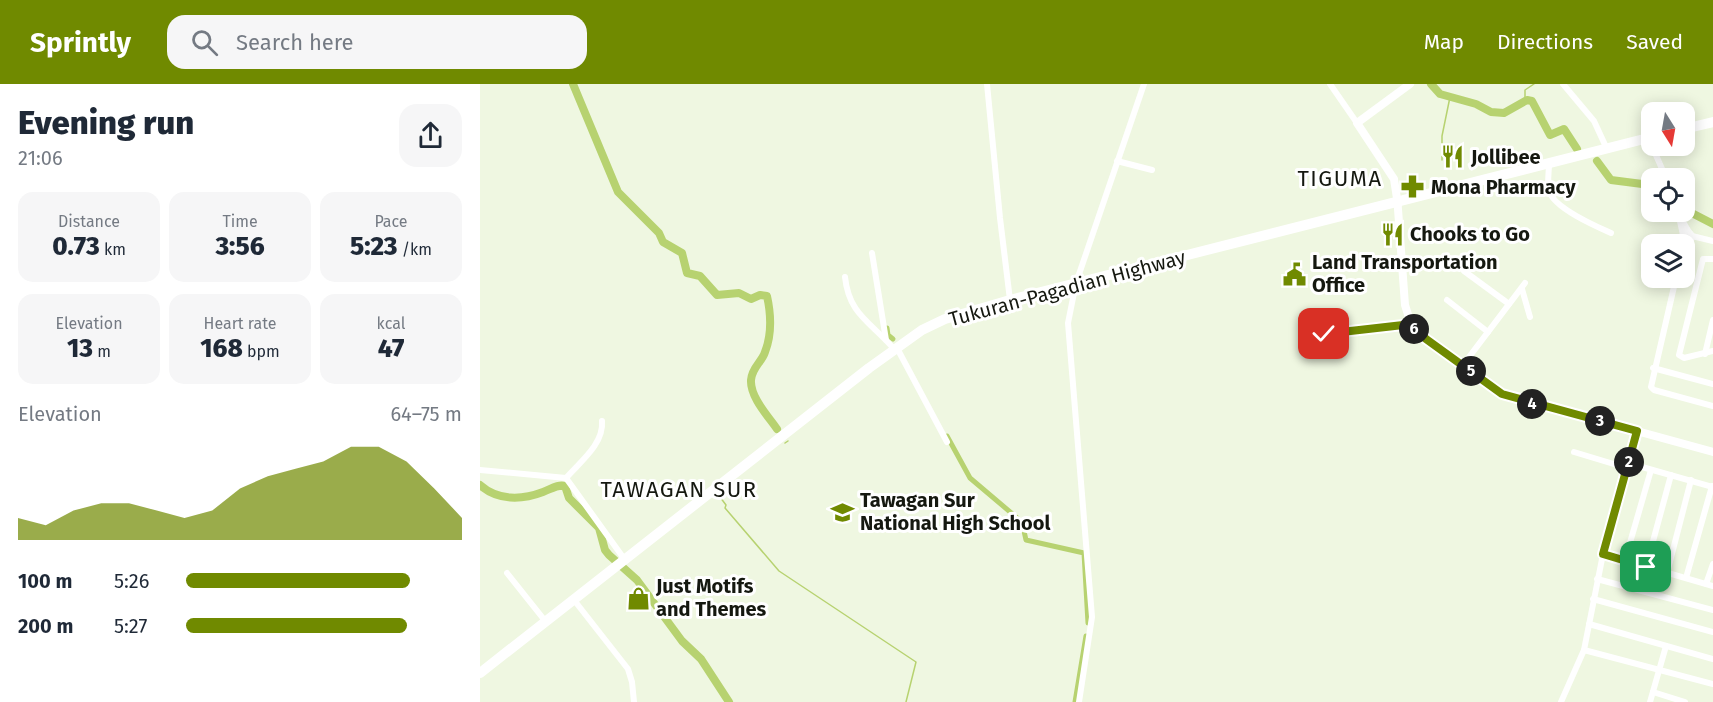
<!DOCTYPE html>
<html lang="en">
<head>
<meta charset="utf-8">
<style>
  :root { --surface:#fff; --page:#f6f6f7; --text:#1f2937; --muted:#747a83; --accent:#708a00 }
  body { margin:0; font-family:"Fira Sans",sans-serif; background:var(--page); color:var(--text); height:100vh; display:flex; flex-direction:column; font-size:22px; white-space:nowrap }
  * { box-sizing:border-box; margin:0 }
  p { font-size:20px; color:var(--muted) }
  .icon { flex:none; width:33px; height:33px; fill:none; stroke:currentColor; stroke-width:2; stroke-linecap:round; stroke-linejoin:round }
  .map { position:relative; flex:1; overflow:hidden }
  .drawer { display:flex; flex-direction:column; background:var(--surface); width:480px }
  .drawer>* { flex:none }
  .needle { width:39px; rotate:169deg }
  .fabs { position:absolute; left:1161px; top:18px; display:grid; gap:12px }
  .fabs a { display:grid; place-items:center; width:54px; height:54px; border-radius:12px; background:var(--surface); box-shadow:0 3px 15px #0003; font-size:30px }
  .pin { position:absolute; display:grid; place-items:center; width:51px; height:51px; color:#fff; margin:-26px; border-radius:12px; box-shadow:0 3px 9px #0006 }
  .km { position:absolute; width:30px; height:30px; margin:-15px; border-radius:50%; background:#222; color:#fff; font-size:16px; line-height:30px; text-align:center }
  .round { display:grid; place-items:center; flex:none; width:63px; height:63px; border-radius:18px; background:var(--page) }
  .head { display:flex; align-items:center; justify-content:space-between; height:102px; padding:0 18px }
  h1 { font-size:33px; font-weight:800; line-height:45px }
  .figures { display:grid; grid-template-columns:repeat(3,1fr); gap:9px; height:102px; padding:6px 18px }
  .figures div { display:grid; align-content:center; border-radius:15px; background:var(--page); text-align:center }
  .figures b { font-size:26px; font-weight:800 }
  .figures small { font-size:16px; font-weight:400 }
  .figures p { font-size:16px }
  .chart { height:168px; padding:12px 18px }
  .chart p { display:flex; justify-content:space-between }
  .chart svg { width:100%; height:108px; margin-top:6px; fill:var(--accent); opacity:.7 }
  ul { padding:0 18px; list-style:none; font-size:20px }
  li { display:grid; grid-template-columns:96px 72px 1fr; align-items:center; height:45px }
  li i { height:15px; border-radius:8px; background:var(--accent) }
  header { display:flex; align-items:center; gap:36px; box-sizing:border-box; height:84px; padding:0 30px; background:var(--accent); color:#fff }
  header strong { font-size:28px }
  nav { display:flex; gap:33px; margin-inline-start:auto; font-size:21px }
  .search { width:420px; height:54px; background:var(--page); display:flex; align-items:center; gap:15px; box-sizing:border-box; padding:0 21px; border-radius:18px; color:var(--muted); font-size:22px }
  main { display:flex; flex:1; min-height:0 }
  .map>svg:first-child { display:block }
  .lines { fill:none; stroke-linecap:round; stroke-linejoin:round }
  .stream { stroke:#b7d270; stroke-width:1.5 }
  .canal { stroke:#b7d270; stroke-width:5 }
  .river { stroke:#b7d270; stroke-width:8 }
  .street { stroke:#fff; stroke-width:6 }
  .secondary { stroke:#fff; stroke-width:8 }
  .highway { stroke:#fff; stroke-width:10 }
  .route-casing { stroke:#fff; stroke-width:12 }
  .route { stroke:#708a00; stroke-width:8 }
  .labels { text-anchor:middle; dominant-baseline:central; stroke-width:6; stroke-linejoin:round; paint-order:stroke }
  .poi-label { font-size:20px; font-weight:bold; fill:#151810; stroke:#fff; text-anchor:start }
  .street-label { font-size:20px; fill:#151810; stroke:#fff }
  .quarter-label { font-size:22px; letter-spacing:1.5px; fill:#151810; stroke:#fff }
</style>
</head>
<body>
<header>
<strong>Sprintly</strong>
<div class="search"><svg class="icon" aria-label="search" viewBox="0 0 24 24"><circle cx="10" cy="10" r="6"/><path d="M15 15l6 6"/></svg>Search here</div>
<nav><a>Map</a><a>Directions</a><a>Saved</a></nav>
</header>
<main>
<section class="drawer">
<div class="head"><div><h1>Evening run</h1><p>21:06</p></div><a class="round"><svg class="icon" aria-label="share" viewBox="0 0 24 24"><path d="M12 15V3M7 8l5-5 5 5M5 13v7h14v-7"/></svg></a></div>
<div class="figures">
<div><p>Distance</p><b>0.73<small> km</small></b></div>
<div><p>Time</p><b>3:56</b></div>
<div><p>Pace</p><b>5:23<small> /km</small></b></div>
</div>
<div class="figures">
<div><p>Elevation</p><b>13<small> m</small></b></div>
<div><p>Heart rate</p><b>168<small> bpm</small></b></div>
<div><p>kcal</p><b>47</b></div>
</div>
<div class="chart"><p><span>Elevation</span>64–75 m</p>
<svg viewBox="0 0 160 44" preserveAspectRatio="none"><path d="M0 44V35L10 38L20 32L30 29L40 29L50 32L60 35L70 32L80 23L90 18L100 15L110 12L120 6L130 6L140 12L150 23L160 35V44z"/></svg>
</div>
<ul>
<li><b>100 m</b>5:26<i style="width:81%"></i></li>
<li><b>200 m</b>5:27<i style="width:80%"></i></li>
</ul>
</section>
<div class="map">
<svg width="1233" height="618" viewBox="0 0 1233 618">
  <rect width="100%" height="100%" fill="#eff7e1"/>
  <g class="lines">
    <g class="stream">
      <path d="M1045,17V6L1054,0"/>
      <path d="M962,76V52L970,13"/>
      <path d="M305,359L308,357"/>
      <path d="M240,413L246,421L245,424L299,487L436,578L426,618"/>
    </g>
    <g class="canal">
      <path d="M407,244L408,251L413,255"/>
      <path d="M467,352L490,394L542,438L546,456L604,469L608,539"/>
      <path d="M595,618L606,552"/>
    </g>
    <g class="river">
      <path d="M93,0L138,108L179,149L183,158L202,169L207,189L220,192L237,211L259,209L271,215L280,211L287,212C291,230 292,250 285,268C282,278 272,283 271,296C270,313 288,332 297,345"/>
      <path d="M951,0L960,10L996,20L1011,28L1024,29L1047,16L1052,17L1070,51L1084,45L1097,65"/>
      <path d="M1117,77L1131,96L1170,101L1172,105"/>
      <path d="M1204,125L1233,140"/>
      <path d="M0,401C18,417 42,416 63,408C71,405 78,400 85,402L89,414L119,444L125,466L129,471L157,496L202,557L221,575L249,618"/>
    </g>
    <g class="street">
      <path d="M507,0L520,134L530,216"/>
      <path d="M850,0L877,39"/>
      <path d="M1083,0L1114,37L1126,63"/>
      <path d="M1172,62L1186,94"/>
      <path d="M637,77L672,86"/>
      <path d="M1069,79C1069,88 1067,99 1069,107C1074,124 1115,142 1131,149"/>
      <path d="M1198,128L1203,151"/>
      <path d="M1199,131L1209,148"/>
      <circle cx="1207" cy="153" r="5"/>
      <path d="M1212,152L1233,157"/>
      <path d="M392,169L406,256"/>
      <path d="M1233,175H1223L1199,271L1204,274L1233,267"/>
      <path d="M984,187L1029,220"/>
      <path d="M365,193C369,231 391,238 414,265"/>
      <path d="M1196,194L1171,303L1174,306L1233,322"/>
      <path d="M1042,205L1050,233"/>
      <path d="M967,216L1008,248"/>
      <path d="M829,261C850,239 902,244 931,240"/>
      <path d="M417,264L467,358"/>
      <path d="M1225,270L1233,236"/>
      <path d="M983,281L1045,199"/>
      <path d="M1173,284L1233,300"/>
      <path d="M1094,368L1147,384"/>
      <path d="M1148,379L1233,403"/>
      <path d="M0,386L86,394L145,476"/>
      <path d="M86,394C100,378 124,360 122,337"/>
      <path d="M1123,470L1233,502"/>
      <path d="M1145,476L1171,386"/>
      <path d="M1166,483L1191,391"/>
      <path d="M27,489L66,538"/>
      <path d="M1187,489L1211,396"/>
      <path d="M1206,494L1232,402"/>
      <path d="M1117,495L1233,526"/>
      <path d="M1226,500L1233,480"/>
      <path d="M1113,515L1233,548"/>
      <path d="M94,516L148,585L152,598L154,618"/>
      <path d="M1109,540L1233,575"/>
      <path d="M1104,566L1233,600"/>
      <path d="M1173,608L1205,618"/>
      <path d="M599,618L612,533L588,239L596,199L664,0"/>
      <path d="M1081,618L1104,566L1123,470L1157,347"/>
      <path d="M1170,618L1186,562"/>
    </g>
    <g class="secondary">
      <path d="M918,121L914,95L877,39L930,0"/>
      <path d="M918,125L925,221L931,240L946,255L1022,310L1233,368"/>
    </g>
    <g class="highway">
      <path d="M1204,45L1233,38"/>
      <path d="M0,589L389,284L442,246L465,235L530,216L1172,53"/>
    </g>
  </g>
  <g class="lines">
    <defs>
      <path id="route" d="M844,250L932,240L946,255L1022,310L1157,347L1123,470L1166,483"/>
    </defs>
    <use href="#route" class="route-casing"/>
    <use href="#route" class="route"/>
  </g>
  <defs>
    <symbol id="restaurant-bare" viewBox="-9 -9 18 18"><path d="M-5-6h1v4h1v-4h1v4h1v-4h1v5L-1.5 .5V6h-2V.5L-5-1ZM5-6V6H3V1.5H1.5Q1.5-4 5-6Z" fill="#708a00" stroke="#fff" stroke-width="2.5" paint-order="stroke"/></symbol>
    <symbol id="pharmacy-bare" viewBox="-9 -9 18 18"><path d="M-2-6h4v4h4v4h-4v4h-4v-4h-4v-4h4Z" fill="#708a00" stroke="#fff" stroke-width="2.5" paint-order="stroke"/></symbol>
    <symbol id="civic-bare" viewBox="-9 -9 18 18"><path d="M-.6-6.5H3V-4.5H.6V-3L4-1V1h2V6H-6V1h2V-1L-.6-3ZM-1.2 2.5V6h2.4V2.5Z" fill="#708a00" stroke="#fff" stroke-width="2.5" paint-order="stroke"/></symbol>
    <symbol id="school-bare" viewBox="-9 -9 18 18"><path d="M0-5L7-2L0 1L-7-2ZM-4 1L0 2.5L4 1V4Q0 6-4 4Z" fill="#708a00" stroke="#fff" stroke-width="2.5" paint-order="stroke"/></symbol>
    <symbol id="shop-bare" viewBox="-9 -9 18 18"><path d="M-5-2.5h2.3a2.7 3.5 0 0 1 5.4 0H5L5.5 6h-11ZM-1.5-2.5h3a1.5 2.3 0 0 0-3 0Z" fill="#708a00" stroke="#fff" stroke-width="2.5" paint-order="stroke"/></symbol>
  </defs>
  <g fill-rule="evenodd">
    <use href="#restaurant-bare" x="956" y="56" width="33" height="33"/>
    <use href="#pharmacy-bare" x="916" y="86" width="33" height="33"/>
    <use href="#restaurant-bare" x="896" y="134" width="33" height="33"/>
    <use href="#civic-bare" x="798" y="174" width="33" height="33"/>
    <use href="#school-bare" x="346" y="412" width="33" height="33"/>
    <use href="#shop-bare" x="142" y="498" width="33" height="33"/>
  </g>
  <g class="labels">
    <g class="poi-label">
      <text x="991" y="73">Jollibee</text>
      <text x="951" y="103">Mona Pharmacy</text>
      <text x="930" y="150">Chooks to Go</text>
      <text x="832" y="178">Land Transportation<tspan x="832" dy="23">Office</tspan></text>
      <text x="380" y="416">Tawagan Sur<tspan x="380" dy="23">National High School</tspan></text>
      <text x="176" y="502">Just Motifs<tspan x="176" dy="23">and Themes</tspan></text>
    </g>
    <g class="street-label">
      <text transform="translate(587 204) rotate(-15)">Tukuran-Pagadian Highway</text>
    </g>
    <g class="quarter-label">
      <text x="860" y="94">TIGUMA</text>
      <text x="199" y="405">TAWAGAN SUR</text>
    </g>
  </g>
</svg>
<div class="fabs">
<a><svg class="needle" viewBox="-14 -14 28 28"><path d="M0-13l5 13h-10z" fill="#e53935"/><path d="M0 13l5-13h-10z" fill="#747a83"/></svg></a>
<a><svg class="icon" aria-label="locate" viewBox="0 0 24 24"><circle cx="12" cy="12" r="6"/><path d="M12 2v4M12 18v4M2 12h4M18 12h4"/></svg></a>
<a><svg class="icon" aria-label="layers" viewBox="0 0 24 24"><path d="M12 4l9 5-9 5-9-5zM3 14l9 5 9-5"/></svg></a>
</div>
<div class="pin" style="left:1166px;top:483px;background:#1e9e55"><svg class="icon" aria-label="arrive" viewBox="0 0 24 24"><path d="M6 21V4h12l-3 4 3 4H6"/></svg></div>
<div class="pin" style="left:844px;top:250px;background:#d93025"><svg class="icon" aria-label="check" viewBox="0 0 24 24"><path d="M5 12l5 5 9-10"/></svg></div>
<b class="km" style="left:1149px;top:378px">2</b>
<b class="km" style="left:1120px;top:337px">3</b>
<b class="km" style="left:1052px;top:320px">4</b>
<b class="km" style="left:991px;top:287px">5</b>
<b class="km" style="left:934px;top:245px">6</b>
</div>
</main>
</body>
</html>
